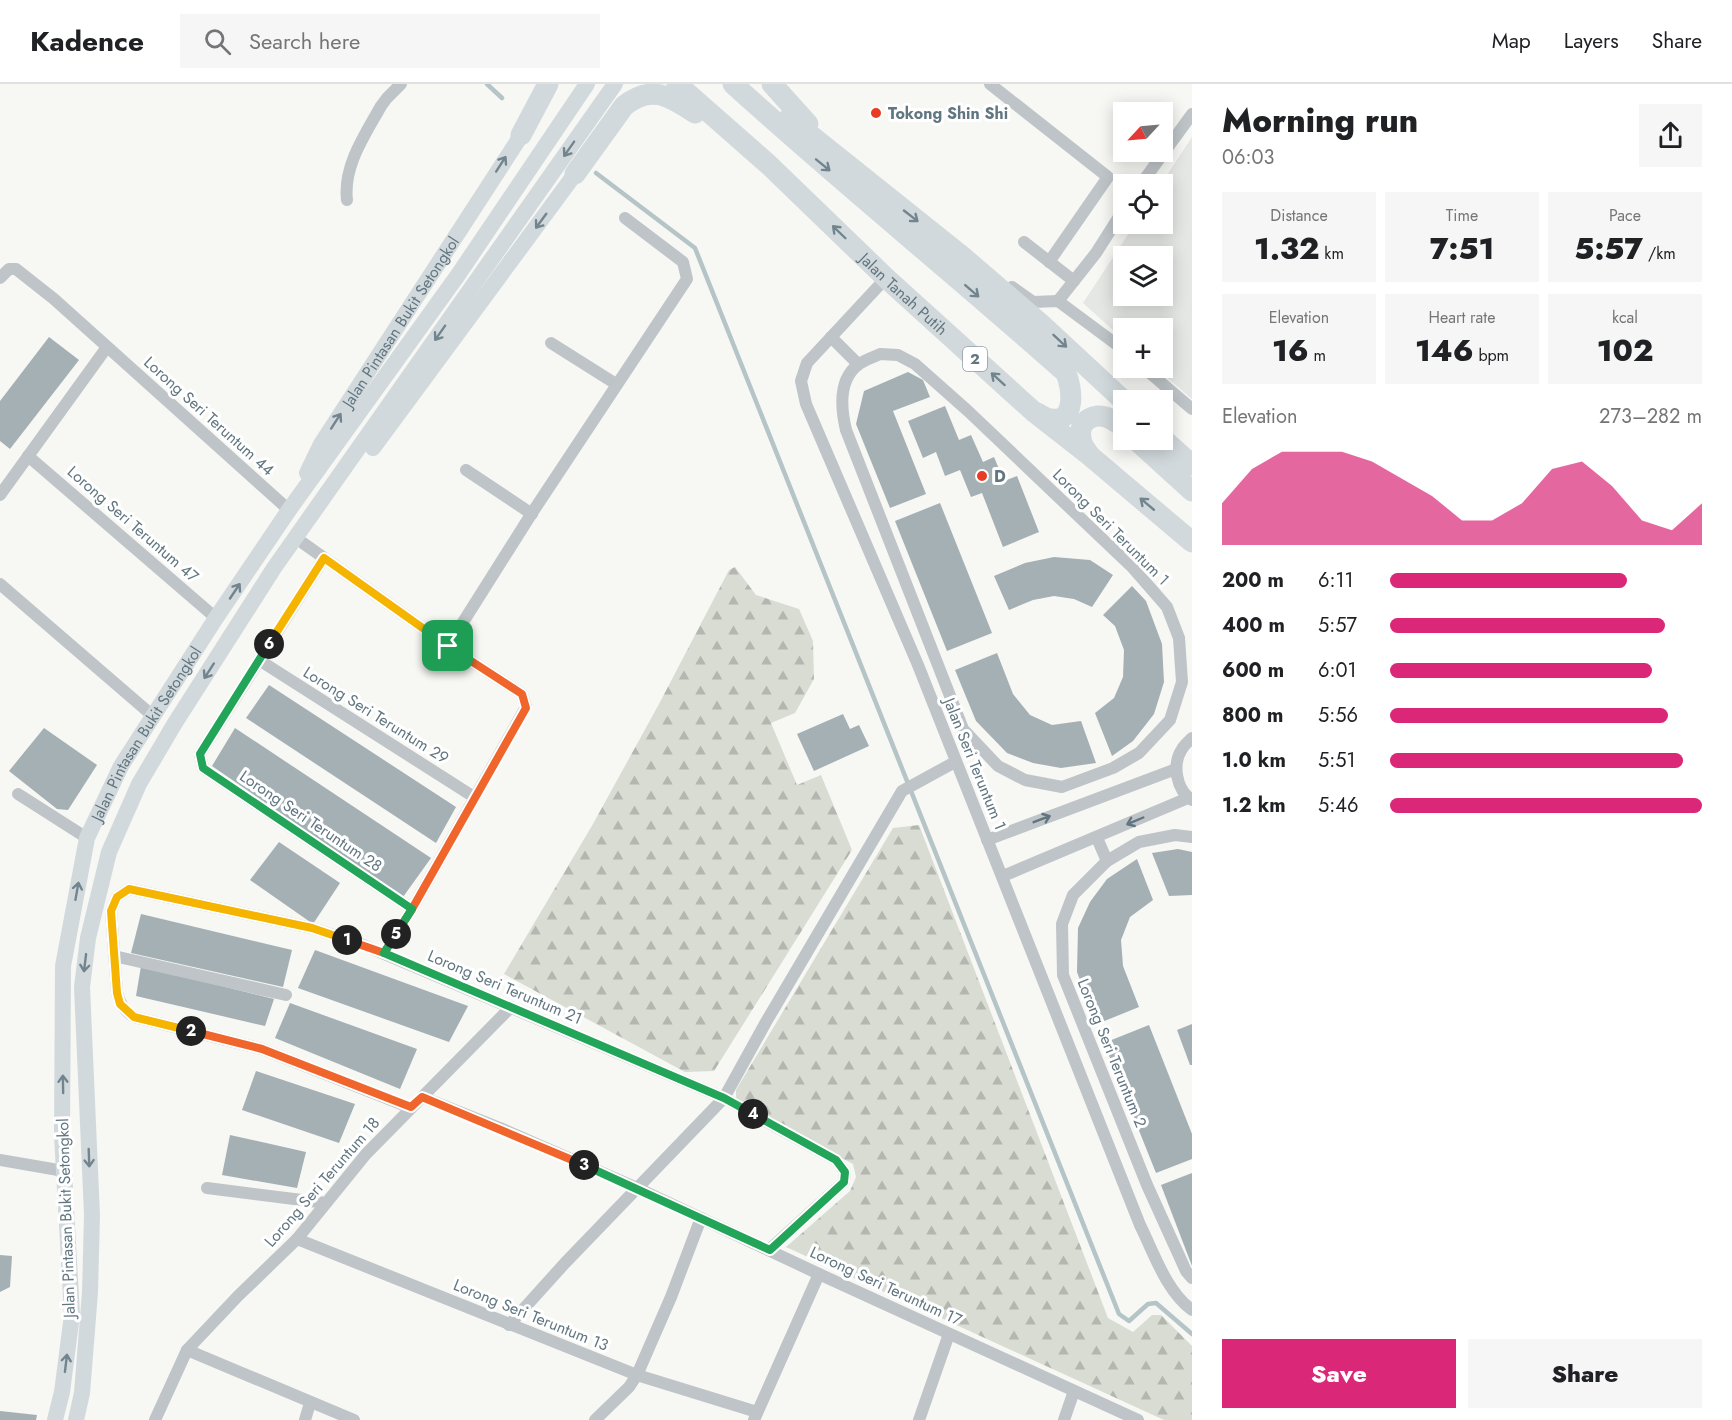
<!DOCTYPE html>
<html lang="en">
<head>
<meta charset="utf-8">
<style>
  :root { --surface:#fff; --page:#f6f6f6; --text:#202124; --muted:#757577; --line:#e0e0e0; --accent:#db2777 }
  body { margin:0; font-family:Jost,sans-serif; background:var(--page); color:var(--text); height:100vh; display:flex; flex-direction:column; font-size:22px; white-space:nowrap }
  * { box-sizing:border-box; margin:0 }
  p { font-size:20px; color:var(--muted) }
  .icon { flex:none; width:33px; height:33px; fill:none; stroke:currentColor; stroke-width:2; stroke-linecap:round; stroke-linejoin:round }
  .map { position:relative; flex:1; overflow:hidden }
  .sheet { display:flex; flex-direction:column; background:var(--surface); width:540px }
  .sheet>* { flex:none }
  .needle { width:39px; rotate:244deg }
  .buttons { position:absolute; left:1113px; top:18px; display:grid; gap:12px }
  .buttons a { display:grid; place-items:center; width:60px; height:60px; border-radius:0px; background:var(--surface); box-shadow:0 3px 15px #0003; font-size:30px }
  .pin { position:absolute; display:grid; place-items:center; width:51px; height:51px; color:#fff; margin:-26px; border-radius:12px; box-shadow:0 3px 9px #0006 }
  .km { position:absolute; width:30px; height:30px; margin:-15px; border-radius:50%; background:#222; color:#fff; font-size:16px; line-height:30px; text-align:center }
  .round { display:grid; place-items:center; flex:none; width:63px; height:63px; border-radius:0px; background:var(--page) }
  .headline { display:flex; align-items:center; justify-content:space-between; height:102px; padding:0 30px }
  h1 { font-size:33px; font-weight:800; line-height:45px }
  .metrics { display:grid; grid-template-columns:repeat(3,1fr); gap:9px; height:102px; padding:6px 30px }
  .metrics div { display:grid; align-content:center; border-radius:0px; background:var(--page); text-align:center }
  .metrics b { font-size:30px; font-weight:800 }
  .metrics small { font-size:16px; font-weight:400 }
  .metrics p { font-size:16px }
  .chart { height:168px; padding:12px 30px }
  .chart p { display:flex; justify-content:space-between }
  .chart svg { width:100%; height:108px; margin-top:6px; fill:var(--accent); opacity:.7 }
  .primary-button { display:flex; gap:12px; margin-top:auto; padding:12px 30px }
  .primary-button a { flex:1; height:69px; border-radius:0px; background:var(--accent); color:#fff; font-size:24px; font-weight:800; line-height:69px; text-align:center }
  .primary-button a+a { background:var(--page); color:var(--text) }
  ul { padding:0 30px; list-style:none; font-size:20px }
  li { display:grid; grid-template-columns:96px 72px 1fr; align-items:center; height:45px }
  li i { height:15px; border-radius:8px; background:var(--accent) }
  header { display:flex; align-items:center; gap:36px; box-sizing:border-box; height:84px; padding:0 30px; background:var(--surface); border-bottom:2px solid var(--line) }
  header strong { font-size:28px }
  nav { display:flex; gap:33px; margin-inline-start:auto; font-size:21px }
  .search { width:420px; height:54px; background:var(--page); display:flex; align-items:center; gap:15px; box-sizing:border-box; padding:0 21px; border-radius:0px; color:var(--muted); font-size:22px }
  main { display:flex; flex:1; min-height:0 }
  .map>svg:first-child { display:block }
  .built { fill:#e5e7e5; fill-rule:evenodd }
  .forest { fill:url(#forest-firs) }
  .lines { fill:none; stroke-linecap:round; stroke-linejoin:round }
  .stream { stroke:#b5c5c7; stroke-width:4.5 }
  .building { fill:#a4b0b4 }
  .street { stroke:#bec4c7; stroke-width:12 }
  .secondary { stroke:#d2d9dc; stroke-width:16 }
  .highway { stroke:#d2d9dc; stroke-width:21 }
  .oneway { stroke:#72858e }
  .oneway2 { stroke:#617680 }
  .split-1-casing { stroke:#fff; stroke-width:12 }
  .split-2-casing { stroke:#fff; stroke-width:12 }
  .split-3-casing { stroke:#fff; stroke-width:12 }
  .split-4-casing { stroke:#fff; stroke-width:12 }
  .split-5-casing { stroke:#fff; stroke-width:12 }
  .split-6-casing { stroke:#fff; stroke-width:12 }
  .split-7-casing { stroke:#fff; stroke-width:12 }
  .split-1 { stroke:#f0652b; stroke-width:8 }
  .split-2 { stroke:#f5b400; stroke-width:8 }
  .split-3 { stroke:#f0652b; stroke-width:8 }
  .split-4 { stroke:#22a559; stroke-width:8 }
  .split-5 { stroke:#22a559; stroke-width:8 }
  .split-6 { stroke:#22a559; stroke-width:8 }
  .split-7 { stroke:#f5b400; stroke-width:8 }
  .poi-dot { fill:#e83c23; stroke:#fff; stroke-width:2 }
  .labels { text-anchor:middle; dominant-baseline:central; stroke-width:6; stroke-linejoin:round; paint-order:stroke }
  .shield { fill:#fff; stroke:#909fa6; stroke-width:1.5 }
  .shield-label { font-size:15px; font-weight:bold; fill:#617680 }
  .poi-label { font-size:16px; font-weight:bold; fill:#617680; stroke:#fff; text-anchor:start }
  .street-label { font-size:16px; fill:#617680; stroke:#fff }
</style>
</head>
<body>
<header>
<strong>Kadence</strong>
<div class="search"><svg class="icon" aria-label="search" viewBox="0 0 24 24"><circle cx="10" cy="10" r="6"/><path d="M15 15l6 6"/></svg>Search here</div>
<nav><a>Map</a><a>Layers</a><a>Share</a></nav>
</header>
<main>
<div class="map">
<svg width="1192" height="1336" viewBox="0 0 1192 1336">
  <defs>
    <pattern id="forest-firs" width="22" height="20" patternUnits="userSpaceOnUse" patternTransform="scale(1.5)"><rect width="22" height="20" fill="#d8dcd3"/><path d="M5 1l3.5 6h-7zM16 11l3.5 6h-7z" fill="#b3b7b0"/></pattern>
  </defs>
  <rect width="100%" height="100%" fill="#f7f7f4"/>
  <path class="built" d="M1192,53V315L1156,284H1162V244H1124L1123,255L1083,219L1135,140H1162V100H1161ZM1124,172H1162V212H1124Z"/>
  <g class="forest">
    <path d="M735,483L756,511L799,525L813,557L814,595L795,629L771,639L797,701L821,691L852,766L714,987L685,988L504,890L593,740L659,620L729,486Z"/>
    <path d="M919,741L1108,1234L1133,1248L1152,1231H1161L1192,1262V1336H1164L786,1163L850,1107L856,1093L853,1080L736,1018V1006L893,744Z"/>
  </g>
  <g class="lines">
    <g class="stream">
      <path d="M487,0L502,14"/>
      <path d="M596,89L695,164L1119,1230L1129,1237L1148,1220L1156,1219L1192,1250"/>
    </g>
  </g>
  <g class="building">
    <path d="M49,253L79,276L10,365L0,357V317Z"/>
    <path d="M908,288L923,296L930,313L893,327L926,410L890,424L856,340L864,307Z"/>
    <path d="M945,322L959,356L971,351L983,378L994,373L1004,397L1017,392L1039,448L1003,463L982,409L971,413L960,386L945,392L936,368L923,374L908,337Z"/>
    <path d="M940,419L992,549L947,567L895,437Z"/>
    <path d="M1054,473L1090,476L1113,491L1092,523L1074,515L1054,512L1033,516L1009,526L994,492L1025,479Z"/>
    <path d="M1132,502L1146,517L1162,560L1164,598L1154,630L1133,657L1112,672L1095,629L1114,614L1123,593L1124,566L1115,542L1103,531Z"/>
    <path d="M997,569L1013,610L1030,631L1052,641L1081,637L1096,679L1061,684L1033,679L1007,669L976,637L955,586Z"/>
    <path d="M269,601L456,723L436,759L246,634Z"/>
    <path d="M843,630L850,645L859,641L869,662L814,687L797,650Z"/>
    <path d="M44,644L97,681L68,726L57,725L9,687Z"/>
    <path d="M235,644L431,774L403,813L212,682Z"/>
    <path d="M279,758L340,799L313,840L250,796Z"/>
    <path d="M1178,765L1192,768V811L1169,812L1152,769Z"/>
    <path d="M1137,775L1153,816L1130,833L1121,856L1123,882L1139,923L1097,940L1077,888L1078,844L1090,818L1107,795Z"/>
    <path d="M141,830L292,866L283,903L131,869Z"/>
    <path d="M315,866L468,922L449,958L298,904Z"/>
    <path d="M141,882L274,915L265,942L136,912Z"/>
    <path d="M290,919L417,965L400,1005L275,954Z"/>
    <path d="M1192,940V981H1190L1177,946Z"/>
    <path d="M1149,941L1192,1050V1075L1156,1089L1104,959Z"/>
    <path d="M256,987L355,1020L339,1059L242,1026Z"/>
    <path d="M230,1051L306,1068L297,1104L222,1091Z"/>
    <path d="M1192,1089V1182L1161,1101Z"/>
    <path d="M0,1171L12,1172L10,1203L0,1208Z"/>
    <path d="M0,1327L37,1331L36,1336H0Z"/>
  </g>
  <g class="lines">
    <g class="street">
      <path d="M990,0L1108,93L1049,178"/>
      <path d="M1141,100L1192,30"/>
      <path d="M347,116C343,82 365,51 381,22L387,14L401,0"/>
      <path d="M1024,158L1074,197"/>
      <path d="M0,194L9,185H16L54,215L289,426"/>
      <path d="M886,194L807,279L801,297L806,320L918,581L1140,1141C1154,1169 1166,1207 1192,1226"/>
      <path d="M1012,203L1033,218L1058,217L1124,266"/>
      <path d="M1058,217L1096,169L1124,125"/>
      <path d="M831,253L858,280"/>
      <path d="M551,259L616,300"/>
      <path d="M880,270L898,271L915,280L968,327L1133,484L1167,523L1179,554L1182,598L1170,636L1139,669L1113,684L1062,703L1025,696L998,682L963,645L846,346C841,325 838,295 859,280C865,276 874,273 880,270Z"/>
      <path d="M1144,284L1192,325"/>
      <path d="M28,372L216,534"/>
      <path d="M466,386L532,430"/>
      <path d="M0,411L107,263"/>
      <path d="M303,459L448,562L522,610L526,623L412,825L384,869"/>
      <path d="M324,474L200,670L203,684L412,825"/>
      <path d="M0,500L153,632"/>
      <path d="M448,562L532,429L687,195L683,178L625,134"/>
      <path d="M259,576L474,713"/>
      <path d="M1192,654C1189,657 1184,661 1182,665C1172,680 1176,706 1192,716"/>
      <path d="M18,710L87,754"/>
      <path d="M1192,753L1175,751L1139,758L1107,777L1073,811L1062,840L1063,891L1147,1101L1186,1187L1192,1194"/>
      <path d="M1097,754L1107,777"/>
      <path d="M987,756L1176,685"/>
      <path d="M1003,792L1188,714"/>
      <path d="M114,872L286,911"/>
      <path d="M422,1013L500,1044L637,1104L819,1190L1138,1336"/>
      <path d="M411,1024L262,965L134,933C124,926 120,920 117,909L111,827L117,813L129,805L312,844L363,861L724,1014L836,1076L845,1088L844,1098L770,1165"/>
      <path d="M0,1076L64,1087"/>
      <path d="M207,1104L326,1119"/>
      <path d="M297,1155L637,1291L757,1328"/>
      <path d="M509,1241L565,1179L724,1014L766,938L902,707L955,678"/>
      <path d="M187,1266L354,1336"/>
      <path d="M155,1336L187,1266L238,1212L297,1155L366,1070L511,923"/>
      <path d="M305,1336L310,1319"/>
      <path d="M595,1336L629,1303L637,1291L671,1213L701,1134"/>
      <path d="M754,1336L819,1190"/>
      <path d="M919,1336L949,1250"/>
      <path d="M1064,1336L1074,1307"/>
    </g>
    <g class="secondary">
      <path d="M373,364L575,90L581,79"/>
      <path id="s1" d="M307,389L321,360L528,41"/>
      <path id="s2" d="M55,1336L62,1308L72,1231L62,1051L63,882L87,754L121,682L216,534L289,426L458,191L587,0"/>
      <path d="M76,1336L82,1309L90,1208L92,1131L82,903L88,854L109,768L139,700L175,639L274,484L615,0"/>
    </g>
    <g class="highway">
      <path id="s3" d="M677,0L769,81L886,194L1034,328L1089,371L1192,458"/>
      <path d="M733,0C842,99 956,191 1066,289C1072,303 1077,339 1051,335C1047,335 1041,331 1037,329"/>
      <path d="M772,0L808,40"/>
      <path d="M789,34L963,173L1041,240L1124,317"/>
      <path d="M521,51L548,0"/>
      <path d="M575,90L624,22C651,0 669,12 695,29"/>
      <path d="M1162,354L1192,381"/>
      <path d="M1136,356L1192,407"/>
      <path d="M1089,370C1078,358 1075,336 1097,332C1106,331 1117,338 1124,344"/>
    </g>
  </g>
  <defs><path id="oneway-shaft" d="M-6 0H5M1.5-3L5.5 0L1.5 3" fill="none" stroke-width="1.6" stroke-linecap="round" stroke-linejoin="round" transform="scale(1.5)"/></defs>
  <g class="oneway">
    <use href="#oneway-shaft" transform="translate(569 65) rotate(125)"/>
    <use href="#oneway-shaft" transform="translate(501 80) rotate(-57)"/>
    <use href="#oneway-shaft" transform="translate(823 81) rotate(39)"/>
    <use href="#oneway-shaft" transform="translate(911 132) rotate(38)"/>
    <use href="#oneway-shaft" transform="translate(541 137) rotate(126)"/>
    <use href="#oneway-shaft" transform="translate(839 148) rotate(-136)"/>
    <use href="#oneway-shaft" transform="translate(972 207) rotate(41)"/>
    <use href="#oneway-shaft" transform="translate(440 249) rotate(125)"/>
    <use href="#oneway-shaft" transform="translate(1060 257) rotate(43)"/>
    <use href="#oneway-shaft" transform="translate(998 295) rotate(-138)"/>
    <use href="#oneway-shaft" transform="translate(336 337) rotate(-57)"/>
    <use href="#oneway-shaft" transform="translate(1147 420) rotate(-140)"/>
    <use href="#oneway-shaft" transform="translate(235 507) rotate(-56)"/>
    <use href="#oneway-shaft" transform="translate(209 587) rotate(123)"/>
    <use href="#oneway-shaft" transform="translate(77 807) rotate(-80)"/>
    <use href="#oneway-shaft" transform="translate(85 879) rotate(97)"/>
    <use href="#oneway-shaft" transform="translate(63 1000) rotate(-91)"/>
    <use href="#oneway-shaft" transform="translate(89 1074) rotate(88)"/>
    <use href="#oneway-shaft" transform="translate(66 1279) rotate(-83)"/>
  </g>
  <g class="oneway2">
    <use href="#oneway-shaft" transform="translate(1042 735) rotate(-21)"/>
    <use href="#oneway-shaft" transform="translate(1135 737) rotate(157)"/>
  </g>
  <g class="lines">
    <defs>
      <path id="split-1" d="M347,856L384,869L412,825L526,624L522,610L448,562"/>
      <path id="split-2" d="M191,947L134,933L120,920L117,909L111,827L117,813L129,805L312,844L347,856"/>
      <path id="split-3" d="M191,947L262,965L411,1023L422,1013L584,1081"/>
      <path id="split-4" d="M584,1081L770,1166L844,1098L845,1088L836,1076L753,1030"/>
      <path id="split-5" d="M396,850L384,869L724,1014L753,1030"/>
      <path id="split-6" d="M269,560L200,670L203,684L412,825L396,850"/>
      <path id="split-7" d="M269,560L324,474L448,562"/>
    </defs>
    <use href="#split-1" class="split-1-casing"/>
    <use href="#split-2" class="split-2-casing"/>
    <use href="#split-3" class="split-3-casing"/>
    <use href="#split-4" class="split-4-casing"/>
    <use href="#split-5" class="split-5-casing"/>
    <use href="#split-6" class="split-6-casing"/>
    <use href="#split-7" class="split-7-casing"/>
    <use href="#split-1" class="split-1"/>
    <use href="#split-2" class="split-2"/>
    <use href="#split-3" class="split-3"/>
    <use href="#split-4" class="split-4"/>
    <use href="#split-5" class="split-5"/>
    <use href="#split-6" class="split-6"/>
    <use href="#split-7" class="split-7"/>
  </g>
  <g class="poi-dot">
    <circle cx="876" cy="29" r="6"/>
    <circle cx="982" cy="392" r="6"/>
  </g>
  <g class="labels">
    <rect class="shield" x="963" y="263" width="24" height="24" rx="4.5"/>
    <g class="shield-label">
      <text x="975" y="275">2</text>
    </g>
    <g class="poi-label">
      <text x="888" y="29">Tokong Shin Shi</text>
      <text x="994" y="392">D</text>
    </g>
    <g class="street-label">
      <text stroke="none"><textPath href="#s3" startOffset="309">Jalan Tanah Putih</textPath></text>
      <text stroke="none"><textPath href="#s1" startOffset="178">Jalan Pintasan Bukit Setongkol</textPath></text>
      <text transform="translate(209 332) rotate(42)">Lorong Seri Teruntum 44</text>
      <text transform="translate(133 440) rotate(41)">Lorong Seri Teruntum 47</text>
      <text transform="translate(1111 443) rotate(45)">Lorong Seri Teruntum 1</text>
      <text transform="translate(376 631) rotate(32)">Lorong Seri Teruntum 29</text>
      <text stroke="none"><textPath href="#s2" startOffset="706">Jalan Pintasan Bukit Setongkol</textPath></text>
      <text transform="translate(975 680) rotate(68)">Jalan Seri Teruntum 1</text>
      <text transform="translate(311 737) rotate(34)">Lorong Seri Teruntum 28</text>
      <text transform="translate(505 903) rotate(23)">Lorong Seri Teruntum 21</text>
      <text transform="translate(1112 969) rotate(68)">Lorong Seri Teruntum 2</text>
      <text transform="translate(322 1098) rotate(-49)">Lorong Seri Teruntum 18</text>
      <text transform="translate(66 1134) rotate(-92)">Jalan Pintasan Bukit Setongkol</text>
      <text transform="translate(886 1202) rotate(25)">Lorong Seri Teruntum 17</text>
      <text transform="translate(531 1231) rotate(22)">Lorong Seri Teruntum 13</text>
    </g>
  </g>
</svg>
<div class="buttons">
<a><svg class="needle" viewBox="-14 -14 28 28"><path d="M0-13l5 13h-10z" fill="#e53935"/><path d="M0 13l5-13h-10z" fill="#757577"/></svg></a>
<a><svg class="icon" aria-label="locate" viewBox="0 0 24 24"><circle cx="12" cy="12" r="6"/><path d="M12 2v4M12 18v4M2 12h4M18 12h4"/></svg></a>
<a><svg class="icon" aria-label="layers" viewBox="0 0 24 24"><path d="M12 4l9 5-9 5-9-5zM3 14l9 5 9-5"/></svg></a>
<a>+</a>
<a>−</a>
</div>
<div class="pin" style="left:448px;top:562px;background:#1e9e55"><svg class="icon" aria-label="arrive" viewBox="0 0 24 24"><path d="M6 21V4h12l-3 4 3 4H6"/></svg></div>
<b class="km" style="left:347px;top:856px">1</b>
<b class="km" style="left:191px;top:947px">2</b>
<b class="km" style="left:584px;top:1081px">3</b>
<b class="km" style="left:753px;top:1030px">4</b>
<b class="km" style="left:396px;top:850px">5</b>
<b class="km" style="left:269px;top:560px">6</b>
</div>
<section class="sheet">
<div class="headline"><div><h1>Morning run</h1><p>06:03</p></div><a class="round"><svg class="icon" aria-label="share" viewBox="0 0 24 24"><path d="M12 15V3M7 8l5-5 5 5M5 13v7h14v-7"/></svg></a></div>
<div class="metrics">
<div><p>Distance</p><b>1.32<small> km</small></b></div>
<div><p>Time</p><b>7:51</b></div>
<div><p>Pace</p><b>5:57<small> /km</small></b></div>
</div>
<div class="metrics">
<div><p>Elevation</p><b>16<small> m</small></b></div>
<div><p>Heart rate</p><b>146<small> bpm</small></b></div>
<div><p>kcal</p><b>102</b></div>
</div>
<div class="chart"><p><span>Elevation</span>273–282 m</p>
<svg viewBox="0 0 160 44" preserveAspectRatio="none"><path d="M0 44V27L10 13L20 6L30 6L40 6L50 10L60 17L70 24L80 34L90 34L100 27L110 13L120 10L130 20L140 34L150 38L160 27V44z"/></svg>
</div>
<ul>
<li><b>200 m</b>6:11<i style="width:76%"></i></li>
<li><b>400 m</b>5:57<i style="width:88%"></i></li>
<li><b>600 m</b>6:01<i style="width:84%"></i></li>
<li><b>800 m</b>5:56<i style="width:89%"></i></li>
<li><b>1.0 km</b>5:51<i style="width:94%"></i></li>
<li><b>1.2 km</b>5:46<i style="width:100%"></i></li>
</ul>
<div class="primary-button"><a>Save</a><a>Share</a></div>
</section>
</main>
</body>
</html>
